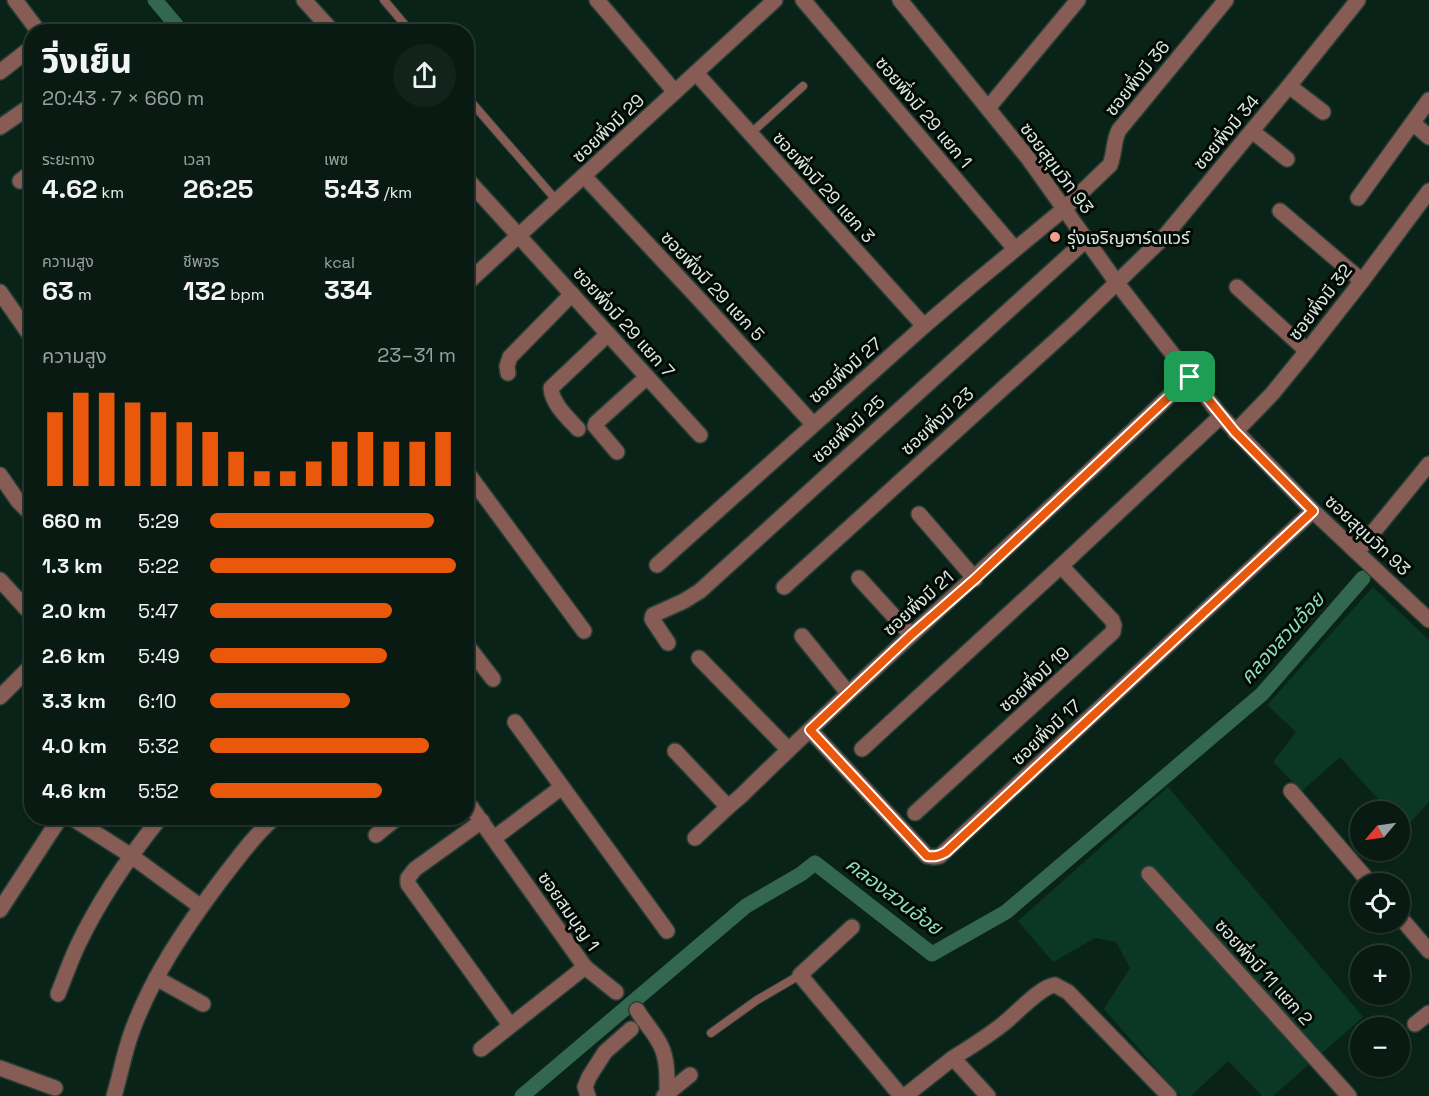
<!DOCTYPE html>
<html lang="th">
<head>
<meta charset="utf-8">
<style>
  :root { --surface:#081a12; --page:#11231b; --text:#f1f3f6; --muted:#98a19f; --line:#293832; --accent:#ea580c }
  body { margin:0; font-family:"Space Grotesk","Noto Sans Thai",sans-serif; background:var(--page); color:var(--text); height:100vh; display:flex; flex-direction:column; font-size:22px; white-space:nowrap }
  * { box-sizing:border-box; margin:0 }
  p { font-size:20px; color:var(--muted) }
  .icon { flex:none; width:33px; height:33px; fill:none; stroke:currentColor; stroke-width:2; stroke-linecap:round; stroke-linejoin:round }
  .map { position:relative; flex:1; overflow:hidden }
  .sheet { position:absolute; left:24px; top:24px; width:450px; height:801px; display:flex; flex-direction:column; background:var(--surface); border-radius:24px; box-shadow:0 2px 4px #0004,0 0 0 2px var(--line) }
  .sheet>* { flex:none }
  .needle { width:39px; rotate:241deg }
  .fabs { position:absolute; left:1350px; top:801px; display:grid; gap:12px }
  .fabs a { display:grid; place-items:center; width:60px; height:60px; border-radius:50%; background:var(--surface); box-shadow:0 2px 4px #0004,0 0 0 2px var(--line); font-size:30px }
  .pin { position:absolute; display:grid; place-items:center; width:51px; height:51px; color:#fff; margin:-26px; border-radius:12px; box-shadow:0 3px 9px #0006 }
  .round { display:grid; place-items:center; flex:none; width:63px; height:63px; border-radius:32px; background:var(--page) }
  .summary { display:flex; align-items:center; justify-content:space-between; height:102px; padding:0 18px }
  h1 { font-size:33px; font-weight:800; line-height:45px }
  .stats { display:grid; grid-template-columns:repeat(3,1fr); gap:9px; height:102px; padding:6px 18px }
  .stats div { display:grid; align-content:center }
  .stats b { font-size:26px; font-weight:800 }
  .stats small { font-size:16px; font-weight:400 }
  .stats p { font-size:16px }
  .chart { height:168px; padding:12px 18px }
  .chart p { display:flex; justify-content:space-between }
  .chart svg { width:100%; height:108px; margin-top:6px; stroke:var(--accent); stroke-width:6 }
  ul { padding:0 18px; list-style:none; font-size:20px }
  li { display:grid; grid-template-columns:96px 72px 1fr; align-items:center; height:45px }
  li i { height:15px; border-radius:8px; background:var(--accent) }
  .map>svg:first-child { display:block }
  .green { fill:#0b3826 }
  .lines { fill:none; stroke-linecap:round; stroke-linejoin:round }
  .canal { stroke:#346750; stroke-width:15 }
  .service-casing { stroke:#273f34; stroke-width:10 }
  .minor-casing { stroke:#273f34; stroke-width:18 }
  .tertiary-casing { stroke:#273f34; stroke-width:18 }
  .service { stroke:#865c55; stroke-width:8 }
  .minor { stroke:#865c55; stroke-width:15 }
  .tertiary { stroke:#865c55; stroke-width:15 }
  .route-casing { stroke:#fff; stroke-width:12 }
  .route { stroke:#ea580c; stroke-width:8 }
  .poi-dot { fill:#f59d8d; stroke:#030a06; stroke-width:2 }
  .labels { text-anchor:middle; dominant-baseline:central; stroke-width:6; stroke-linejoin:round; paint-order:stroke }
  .street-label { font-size:18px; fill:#dae9e1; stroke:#030a06 }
  .poi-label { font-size:18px; fill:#dae9e1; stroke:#030a06; text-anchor:start }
  .water-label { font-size:20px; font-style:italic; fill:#8edfb8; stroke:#030a06 }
</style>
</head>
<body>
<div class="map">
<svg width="1429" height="1096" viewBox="0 0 1429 1096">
  <rect width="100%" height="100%" fill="#0a2318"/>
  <g class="green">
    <path d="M1373,587L1429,640V802L1404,829L1400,824V812L1389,811L1340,757L1302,791L1273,762L1296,732L1267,705Z"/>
    <path d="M1168,787L1363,1017L1273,1096H1262L1228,1061L1191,1096H1180L1104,1009L1130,968L1116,942L1095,938L1053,962L1018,921Z"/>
  </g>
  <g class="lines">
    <g class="canal">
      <path d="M155,0L182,32"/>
      <path d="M522,1096L746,906L801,874L815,863L932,954L1006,912L1262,694L1363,578"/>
    </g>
    <defs>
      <g id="service">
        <path d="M384,0L411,32"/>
        <path d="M466,96L557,201"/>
        <path d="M750,134L803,86"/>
        <path d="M711,1033L757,1000L800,975"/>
      </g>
      <g id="minor">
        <path d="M15,0L39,32"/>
        <path d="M304,0L333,32"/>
        <path d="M597,0L675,92"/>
        <path d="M803,0L1015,249"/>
        <path d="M0,72L32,47"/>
        <path d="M696,73L924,326"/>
        <path d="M1289,86L1323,112"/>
        <path d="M988,108L1078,0"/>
        <path d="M1413,123L1429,137"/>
        <path d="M0,127L32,105"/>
        <path d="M1252,131L1287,159"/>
        <path d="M584,176L698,298L813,424"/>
        <path d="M466,178L700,435"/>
        <path d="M20,181L32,172"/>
        <path d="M1358,198L1429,100"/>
        <path d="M1280,211L1362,281"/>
        <path d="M1237,287L1307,351"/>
        <path d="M0,292L32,338"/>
        <path d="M508,373L507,366L510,357L572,294"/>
        <path d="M578,429C568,418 552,404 551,388L608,334"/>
        <path d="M1235,432L1272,394L1307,351L1362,281L1429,191"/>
        <path d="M617,452L595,426L596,423L647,377"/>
        <path d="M466,471L584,631"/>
        <path d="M0,475L18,501L32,515"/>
        <path d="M919,514L975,579"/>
        <path d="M1357,552L1429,464"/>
        <path d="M657,565L924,326L972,285L1064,209L1110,165C1115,153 1113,141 1119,130L1226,0"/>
        <path d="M859,578L911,635"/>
        <path d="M0,580L32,615"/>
        <path d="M784,587L1075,323L1164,237L1289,86L1358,0"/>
        <path d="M802,636L848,693"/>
        <path d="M668,643L652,619L653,615L684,601L700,591L1086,240"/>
        <path d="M466,644L493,679"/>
        <path d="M699,658L788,749"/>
        <path d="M515,722L667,931"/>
        <path d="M810,730L927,856L934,857L940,856L1313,511"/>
        <path d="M862,749L1061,566L1221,416"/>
        <path d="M675,751L728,807L741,796C887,652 1043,519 1189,377"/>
        <path d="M1291,791L1371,884"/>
        <path d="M466,800L585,967L481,1049"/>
        <path d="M915,813L1113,632L1114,625L1112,620L1061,566"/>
        <path d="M72,818L130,855L201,907"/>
        <path d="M482,821L415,869L408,878V884L510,1025"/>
        <path d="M376,835L397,818"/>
        <path d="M494,838L562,787"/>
        <path d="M695,838L728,807"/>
        <path d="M1149,874L1349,1096"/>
        <path d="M0,910L60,818"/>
        <path d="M1400,917L1429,951"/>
        <path d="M852,927L800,975L901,1096"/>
        <path d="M585,967L616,992"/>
        <path d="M156,978L203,1004"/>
        <path d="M58,994C64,979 70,962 77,947C99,900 128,858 160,818"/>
        <path d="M637,1010C644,1022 655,1033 661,1046C668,1061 667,1079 667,1094"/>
        <path d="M1415,1024L1429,1013"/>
        <path d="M953,1058C970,1047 987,1037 1003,1024C1016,1014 1041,986 1055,985L1068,992L1169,1096"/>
        <path d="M0,1068L55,1088"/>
        <path d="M114,1096C120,1076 124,1054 131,1034C151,978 185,928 221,880C238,858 254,836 274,818"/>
        <path d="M588,1096L585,1087L589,1077L605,1052L631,1029"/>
        <path d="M664,1096L690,1075"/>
        <path d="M905,1096L953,1058L988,1096"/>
      </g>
      <g id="tertiary">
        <path d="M900,0L1028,158L1117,283L1221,416L1313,511L1429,620"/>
        <path d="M466,284L775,0"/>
        <path d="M0,697L32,665"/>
      </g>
    </defs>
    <use href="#service" class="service-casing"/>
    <use href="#minor" class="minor-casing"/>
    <use href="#tertiary" class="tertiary-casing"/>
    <use href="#service" class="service"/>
    <use href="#minor" class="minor"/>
    <use href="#tertiary" class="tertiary"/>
  </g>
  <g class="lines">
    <defs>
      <path id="route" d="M1190,377L1235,432L1313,511L946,852C939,856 935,857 927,856L810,730L911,635L975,579Z"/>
    </defs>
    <use href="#route" class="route-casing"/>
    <use href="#route" class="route"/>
  </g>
  <circle class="poi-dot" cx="1055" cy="237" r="6"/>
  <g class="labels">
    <g class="street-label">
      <text transform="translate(1137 78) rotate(-51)">ซอยพึ่งมี 36</text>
      <text transform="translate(924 112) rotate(50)">ซอยพึ่งมี 29 แยก 1</text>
      <text transform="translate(608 128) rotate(-43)">ซอยพึ่งมี 29</text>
      <text transform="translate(1226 132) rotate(-50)">ซอยพึ่งมี 34</text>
      <text transform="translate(1057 168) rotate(53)">ซอยสุขุมวิท 93</text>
      <text transform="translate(824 187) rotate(48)">ซอยพึ่งมี 29 แยก 3</text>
      <text transform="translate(713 286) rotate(47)">ซอยพึ่งมี 29 แยก 5</text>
      <text transform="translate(1320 302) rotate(-52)">ซอยพึ่งมี 32</text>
      <text transform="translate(624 322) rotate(48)">ซอยพึ่งมี 29 แยก 7</text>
      <text transform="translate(845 370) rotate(-41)">ซอยพึ่งมี 27</text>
      <text transform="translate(937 421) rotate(-42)">ซอยพึ่งมี 23</text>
      <text transform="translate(848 429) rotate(-42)">ซอยพึ่งมี 25</text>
      <text transform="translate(1368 535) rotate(43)">ซอยสุขุมวิท 93</text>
      <text transform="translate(918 603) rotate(-42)">ซอยพึ่งมี 21</text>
      <text transform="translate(1034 679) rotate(-42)">ซอยพึ่งมี 19</text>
      <text transform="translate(1046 732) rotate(-43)">ซอยพึ่งมี 17</text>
      <text transform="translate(569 911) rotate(55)">ซอยสมบุญ 1</text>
      <text transform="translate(1264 972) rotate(48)">ซอยพึ่งมี 11 แยก 2</text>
    </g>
    <g class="poi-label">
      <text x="1067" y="237">รุ่งเจริญฮาร์ดแวร์</text>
    </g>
    <g class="water-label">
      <text transform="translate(1282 638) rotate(-48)">คลองสวนอ้อย</text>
      <text transform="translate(894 896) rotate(37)">คลองสวนอ้อย</text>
    </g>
  </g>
</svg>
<div class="fabs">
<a><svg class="needle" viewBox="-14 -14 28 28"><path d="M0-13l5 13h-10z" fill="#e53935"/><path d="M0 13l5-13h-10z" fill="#98a19f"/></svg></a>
<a><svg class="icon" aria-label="locate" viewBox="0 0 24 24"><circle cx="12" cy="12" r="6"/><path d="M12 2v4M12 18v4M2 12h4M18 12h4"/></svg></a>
<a>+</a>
<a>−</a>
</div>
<div class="pin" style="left:1190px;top:377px;background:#1e9e55"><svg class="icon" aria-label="arrive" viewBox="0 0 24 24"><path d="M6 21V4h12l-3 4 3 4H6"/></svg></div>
<section class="sheet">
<div class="summary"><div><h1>วิ่งเย็น</h1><p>20:43 · 7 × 660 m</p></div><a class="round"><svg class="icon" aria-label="share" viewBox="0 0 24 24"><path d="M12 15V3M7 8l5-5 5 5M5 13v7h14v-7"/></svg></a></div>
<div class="stats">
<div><p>ระยะทาง</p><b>4.62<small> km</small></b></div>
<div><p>เวลา</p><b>26:25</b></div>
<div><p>เพซ</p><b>5:43<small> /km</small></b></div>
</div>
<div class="stats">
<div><p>ความสูง</p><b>63<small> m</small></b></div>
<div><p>ชีพจร</p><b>132<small> bpm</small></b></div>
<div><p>kcal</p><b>334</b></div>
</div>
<div class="chart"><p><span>ความสูง</span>23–31 m</p>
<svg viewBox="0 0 160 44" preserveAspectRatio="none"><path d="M5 44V14M15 44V6M25 44V6M35 44V10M45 44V14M55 44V18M65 44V22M75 44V30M85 44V38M95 44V38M105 44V34M115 44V26M125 44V22M135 44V26M145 44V26M155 44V22"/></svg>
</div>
<ul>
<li><b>660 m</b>5:29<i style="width:91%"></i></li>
<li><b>1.3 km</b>5:22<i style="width:100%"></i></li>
<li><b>2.0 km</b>5:47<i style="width:74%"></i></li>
<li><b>2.6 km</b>5:49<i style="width:72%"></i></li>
<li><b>3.3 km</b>6:10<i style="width:57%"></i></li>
<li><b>4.0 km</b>5:32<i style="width:89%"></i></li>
<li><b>4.6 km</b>5:52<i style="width:70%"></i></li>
</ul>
</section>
</div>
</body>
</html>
